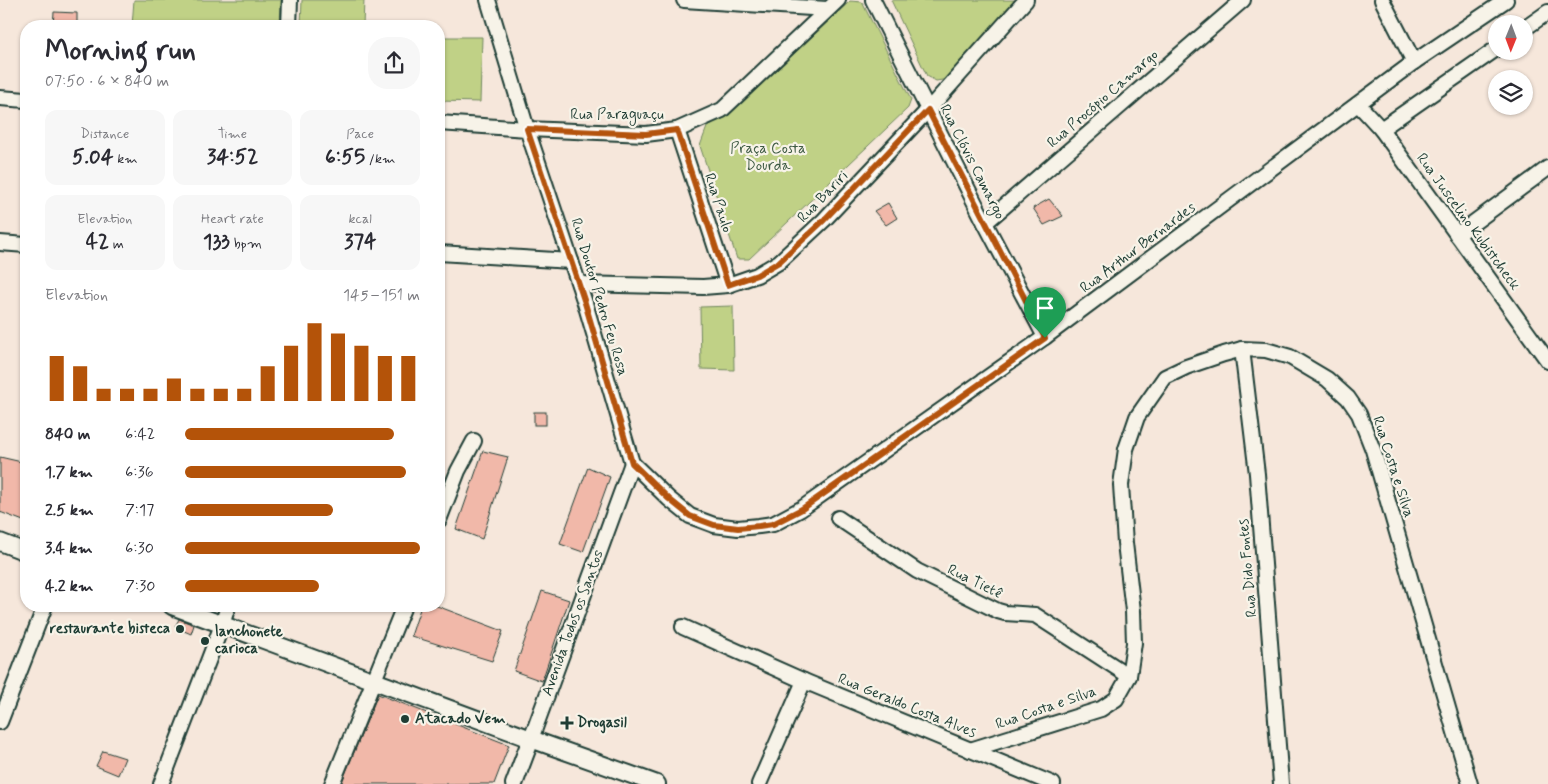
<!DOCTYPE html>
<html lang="en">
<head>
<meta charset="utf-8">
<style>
  :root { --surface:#fff; --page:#f7f7f7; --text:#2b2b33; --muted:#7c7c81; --accent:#b45309 }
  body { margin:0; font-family:Mynerve,sans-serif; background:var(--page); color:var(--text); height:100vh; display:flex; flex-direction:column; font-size:19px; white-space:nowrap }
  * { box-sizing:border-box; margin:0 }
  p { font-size:16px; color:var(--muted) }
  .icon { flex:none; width:28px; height:28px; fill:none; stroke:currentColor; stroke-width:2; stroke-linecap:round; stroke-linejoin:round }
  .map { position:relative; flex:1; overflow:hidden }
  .side { position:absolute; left:20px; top:20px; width:425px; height:592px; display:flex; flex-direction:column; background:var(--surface); border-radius:20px; box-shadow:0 1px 4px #0004 }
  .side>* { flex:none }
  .needle { width:32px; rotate:181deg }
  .buttons { position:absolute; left:1488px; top:15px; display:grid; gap:10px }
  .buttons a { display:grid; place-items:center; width:45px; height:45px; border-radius:50%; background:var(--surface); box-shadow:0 1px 4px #0004; font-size:25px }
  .pin { position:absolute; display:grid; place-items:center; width:42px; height:42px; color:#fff; margin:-51px -21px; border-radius:50% 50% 50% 0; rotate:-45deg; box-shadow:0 0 5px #0007 }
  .pin .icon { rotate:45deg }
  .round { display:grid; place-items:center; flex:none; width:52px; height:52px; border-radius:20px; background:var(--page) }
  .overview { display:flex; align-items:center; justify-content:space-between; height:85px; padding:0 25px }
  h1 { font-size:28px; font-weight:800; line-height:38px }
  .metrics { display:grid; grid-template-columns:repeat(3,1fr); gap:8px; height:85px; padding:5px 25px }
  .metrics div { display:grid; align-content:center; border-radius:12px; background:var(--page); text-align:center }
  .metrics b { font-size:21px; font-weight:800 }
  .metrics small { font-size:14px; font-weight:400 }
  .metrics p { font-size:14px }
  .chart { height:140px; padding:10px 25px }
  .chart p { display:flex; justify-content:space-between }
  .chart svg { width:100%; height:90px; margin-top:5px; stroke:var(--accent); stroke-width:6 }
  ul { padding:0 25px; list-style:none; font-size:16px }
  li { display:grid; grid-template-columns:80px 60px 1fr; align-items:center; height:38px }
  li i { height:12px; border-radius:6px; background:var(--accent) }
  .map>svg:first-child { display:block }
  .green { fill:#c0d186; stroke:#70875d }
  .building { fill:#f1b8a9; stroke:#1f3d34 }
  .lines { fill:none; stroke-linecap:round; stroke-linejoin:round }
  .minor-casing { stroke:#1f3d34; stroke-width:18 }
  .tertiary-casing { stroke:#1f3d34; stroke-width:20 }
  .minor { stroke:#f7f3e8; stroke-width:14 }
  .tertiary { stroke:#f7f3e8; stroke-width:16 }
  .route-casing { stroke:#fff; stroke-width:10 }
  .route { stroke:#b45309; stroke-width:6 }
  .poi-dot { fill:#1f3d34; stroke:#f7f3e8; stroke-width:2 }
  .labels { text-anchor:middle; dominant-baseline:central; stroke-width:4.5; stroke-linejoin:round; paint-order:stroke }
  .street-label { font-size:15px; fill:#1f3d34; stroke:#f7f3e8 }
  .park-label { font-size:15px; fill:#3f5b44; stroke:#f7f3e8 }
  .poi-label { font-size:15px; font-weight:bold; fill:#1f3d34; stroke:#f7f3e8; text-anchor:start }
</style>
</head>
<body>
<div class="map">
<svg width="1548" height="784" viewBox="0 0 1548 784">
  <rect width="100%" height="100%" fill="#f6e7db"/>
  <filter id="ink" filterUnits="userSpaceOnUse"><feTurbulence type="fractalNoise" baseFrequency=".02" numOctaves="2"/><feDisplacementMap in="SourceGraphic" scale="10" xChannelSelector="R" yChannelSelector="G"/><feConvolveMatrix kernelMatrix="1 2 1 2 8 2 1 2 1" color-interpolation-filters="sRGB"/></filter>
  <g filter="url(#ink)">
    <g class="green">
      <path d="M134,0H281L280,26H132Z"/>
      <path d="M302,0H364L363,26H301Z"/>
      <path d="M891,0H1024L949,79L936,81L927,76Z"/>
      <path d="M850,1L862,2L911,100L908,108L749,259H737L700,146L707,127L742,103Z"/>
      <path d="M439,37H482L480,102L439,101Z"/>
      <path d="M733,306L734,370L701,369L700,307Z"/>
    </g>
    <g class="building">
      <path d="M54,12L77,13V26H53Z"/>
      <path d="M1049,199L1063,216L1044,225L1033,208Z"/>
      <path d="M888,203L897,218L886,225L874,211Z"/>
      <rect x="534" y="412" width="12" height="13"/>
      <path d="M483,451L508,457L482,539L456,529Z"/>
      <path d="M0,457L26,463V522L0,512Z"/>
      <path d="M588,467L610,477L583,552L560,544Z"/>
      <path d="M542,591L569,600L542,681L514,671Z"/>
      <path d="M421,606H437L503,631L492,661L411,636Z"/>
      <path d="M179,619L194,625L191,634L175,627Z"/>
      <path d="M378,694L509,745L494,784H341Z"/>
      <path d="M103,751L125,758L118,775L96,766Z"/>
    </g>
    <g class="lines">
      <defs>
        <g id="minor">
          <path d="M488,0L527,129L585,303L632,463L669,499L690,516L714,525L738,528L759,526L773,524L801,509L1045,337L1414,62L1506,0"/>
          <path d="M684,0L827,9"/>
          <path d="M873,0L985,223L1045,337"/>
          <path d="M1382,0L1414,62"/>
          <path d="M289,26L290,0"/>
          <path d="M1524,29L1548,12"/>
          <path d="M0,98L26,100"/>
          <path d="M1358,104L1381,129L1548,361"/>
          <path d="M439,123L527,129L646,134L677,130L722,110L838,0"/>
          <path d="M1381,129L1496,49"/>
          <path d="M677,130L728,285"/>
          <path d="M985,223L1243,0"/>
          <path d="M1457,235L1548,168"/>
          <path d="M0,243L26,245"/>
          <path d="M439,253L571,261"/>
          <path d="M579,284L703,287L728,285L757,275L779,262L824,220L928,110L1026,0"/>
          <path d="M1242,349L1257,474L1281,784"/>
          <path d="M838,518L917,571L998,611L1005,613L1035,615L1129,676"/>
          <path d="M439,520L458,471L474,441"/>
          <path d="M683,627L804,681L1053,784"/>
          <path d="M0,722L45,606"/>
          <path d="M531,739L632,463"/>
          <path d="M970,750L1101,709L1116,699L1129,676L1134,643L1133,611L1125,543L1121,485L1126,449L1137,417L1165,377L1186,367L1224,354L1242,349L1266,350L1290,357L1327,379L1348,398L1359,414L1373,450L1470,784"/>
          <path d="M161,784L222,625L228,606"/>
          <path d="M332,784L404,606"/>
          <path d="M759,784L804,681"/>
        </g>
        <g id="tertiary">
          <path d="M0,542L26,552"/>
          <path d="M172,606L531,739L657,784"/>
          <path d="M514,784L531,739"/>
        </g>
      </defs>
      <use href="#minor" class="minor-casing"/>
      <use href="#tertiary" class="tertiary-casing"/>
      <use href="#minor" class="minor"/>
      <use href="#tertiary" class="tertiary"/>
    </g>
  </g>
  <g class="lines" filter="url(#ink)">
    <defs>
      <path id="route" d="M928,110L1045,338L802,509L773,524L759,526L738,528L714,525L690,516L669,499L632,463L585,303L527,129L646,134L677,130L728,285L757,275L779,262L824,220Z"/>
    </defs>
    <use href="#route" class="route-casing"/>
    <use href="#route" class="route"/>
  </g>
  <g class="poi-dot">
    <circle cx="180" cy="629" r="5"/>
    <circle cx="205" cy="641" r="5"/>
    <circle cx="405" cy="719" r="5"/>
    <path d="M564.5 715.5h5v5h5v5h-5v5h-5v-5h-5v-5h5z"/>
  </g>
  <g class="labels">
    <g class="street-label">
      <text transform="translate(1103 99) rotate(-41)">Rua Procópio Camargo</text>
      <text x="617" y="115">Rua Paraguaçu</text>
      <text transform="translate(972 162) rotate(63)">Rua Clóvis Camargo</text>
      <text transform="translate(823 197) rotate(-46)">Rua Bariri</text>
      <text transform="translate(718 203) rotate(72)">Rua Paulo</text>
      <text transform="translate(1468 222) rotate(54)">Rua Juscelino Kubistcheck</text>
      <text transform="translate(1138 248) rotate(-37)">Rua Arthur Bernardes</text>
      <text transform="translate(599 297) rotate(73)">Rua Doutor Pedro Feu Rosa</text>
      <text transform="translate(1393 467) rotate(72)">Rua Costa e Silva</text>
      <text transform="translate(1248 568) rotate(-95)">Rua Dido Fontes</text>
      <text transform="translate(975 582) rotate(26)">Rua Tietê</text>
      <text transform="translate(573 623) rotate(-70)">Avenida Todos os Santos</text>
      <text transform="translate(907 706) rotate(22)">Rua Geraldo Costa Alves</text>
      <text transform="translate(1046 708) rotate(-19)">Rua Costa e Silva</text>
    </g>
    <g class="park-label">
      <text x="768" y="149">Praça Costa<tspan x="768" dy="17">Dourda</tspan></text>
    </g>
    <g class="poi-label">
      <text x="170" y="629" text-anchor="end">restaurante bisteca</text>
      <text x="215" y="632">lanchonete<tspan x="215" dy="17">carioca</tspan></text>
      <text x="415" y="719">Atacado Vem</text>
      <text x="577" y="723">Drogasil</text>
    </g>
  </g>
</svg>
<div class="buttons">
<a><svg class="needle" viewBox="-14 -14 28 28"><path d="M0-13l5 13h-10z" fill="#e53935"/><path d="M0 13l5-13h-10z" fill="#7c7c81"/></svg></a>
<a><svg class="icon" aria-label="layers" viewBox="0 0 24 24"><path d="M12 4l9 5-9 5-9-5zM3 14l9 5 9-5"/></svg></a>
</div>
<div class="pin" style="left:1045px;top:338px;background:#1e9e55"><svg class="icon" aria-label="arrive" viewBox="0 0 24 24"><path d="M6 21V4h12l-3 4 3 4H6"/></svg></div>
<section class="side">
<div class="overview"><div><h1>Morning run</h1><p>07:50 · 6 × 840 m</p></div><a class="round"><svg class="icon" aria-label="share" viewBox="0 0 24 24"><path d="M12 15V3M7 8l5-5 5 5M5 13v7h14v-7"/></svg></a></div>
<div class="metrics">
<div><p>Distance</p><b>5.04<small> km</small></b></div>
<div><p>Time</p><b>34:52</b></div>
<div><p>Pace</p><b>6:55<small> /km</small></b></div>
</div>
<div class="metrics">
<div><p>Elevation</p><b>42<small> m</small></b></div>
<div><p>Heart rate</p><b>133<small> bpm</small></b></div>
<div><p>kcal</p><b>374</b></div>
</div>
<div class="chart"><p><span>Elevation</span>145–151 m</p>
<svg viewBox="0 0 160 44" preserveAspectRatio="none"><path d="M5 44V22M15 44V27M25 44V38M35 44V38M45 44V38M55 44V33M65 44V38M75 44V38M85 44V38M95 44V27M105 44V17M115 44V6M125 44V11M135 44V17M145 44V22M155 44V22"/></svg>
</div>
<ul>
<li><b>840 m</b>6:42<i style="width:89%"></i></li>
<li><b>1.7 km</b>6:36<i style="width:94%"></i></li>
<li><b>2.5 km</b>7:17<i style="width:63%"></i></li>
<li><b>3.4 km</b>6:30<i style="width:100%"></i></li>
<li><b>4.2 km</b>7:30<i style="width:57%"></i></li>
</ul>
</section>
</div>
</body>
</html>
